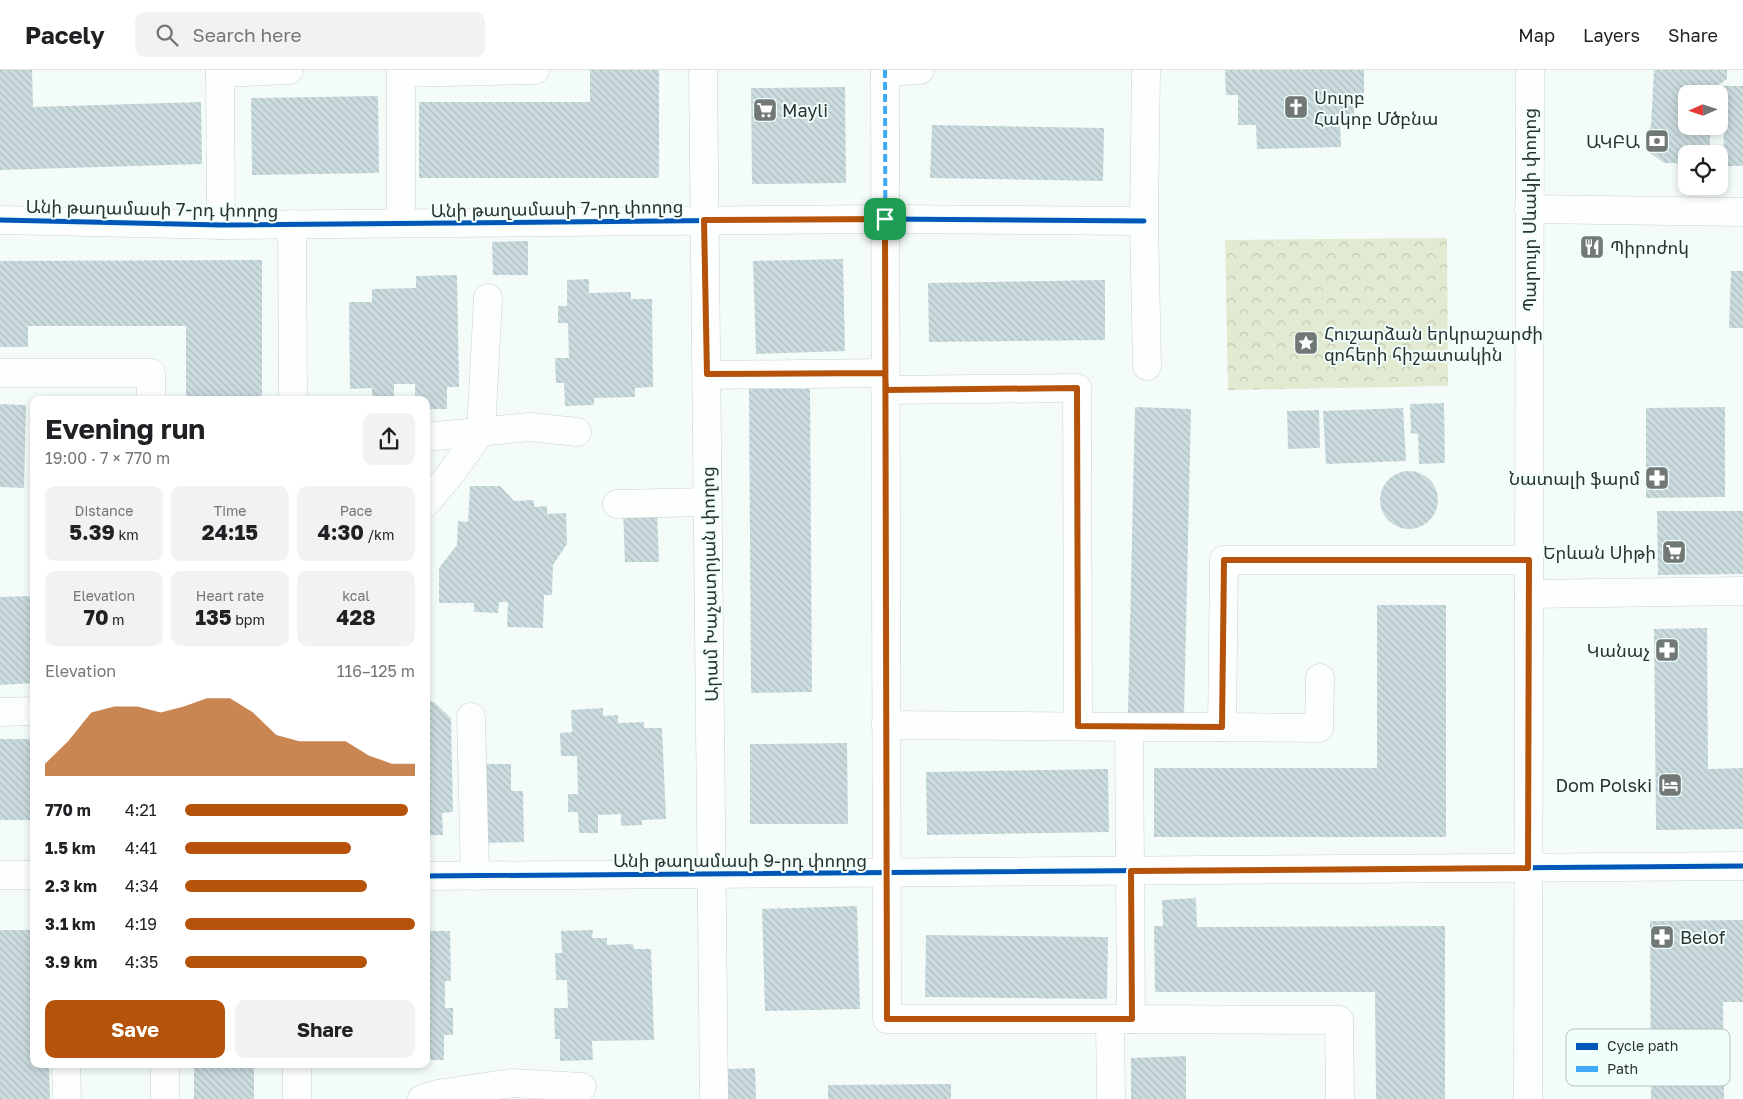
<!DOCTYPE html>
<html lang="en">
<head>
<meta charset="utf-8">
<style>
  :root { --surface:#fff; --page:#f2f2f2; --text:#202124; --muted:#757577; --line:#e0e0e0; --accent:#b45309 }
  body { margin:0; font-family:"Golos Text","Noto Sans Armenian",sans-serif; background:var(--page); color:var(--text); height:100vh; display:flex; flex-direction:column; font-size:19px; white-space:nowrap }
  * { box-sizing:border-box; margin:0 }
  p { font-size:16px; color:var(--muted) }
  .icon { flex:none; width:28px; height:28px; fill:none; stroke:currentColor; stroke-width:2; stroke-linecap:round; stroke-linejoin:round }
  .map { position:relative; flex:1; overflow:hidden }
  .sheet { position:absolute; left:30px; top:326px; width:400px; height:672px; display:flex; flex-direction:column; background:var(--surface); border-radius:10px; box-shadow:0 2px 8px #0003 }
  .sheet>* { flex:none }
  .needle { width:32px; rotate:267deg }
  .buttons { position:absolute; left:1678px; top:15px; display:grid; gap:10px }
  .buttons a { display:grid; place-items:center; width:50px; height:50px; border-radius:10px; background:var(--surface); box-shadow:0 2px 8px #0003; font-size:25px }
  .pin { position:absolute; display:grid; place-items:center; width:42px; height:42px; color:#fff; margin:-21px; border-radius:10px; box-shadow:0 2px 8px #0006 }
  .round { display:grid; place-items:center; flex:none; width:52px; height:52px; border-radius:10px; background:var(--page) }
  .headline { display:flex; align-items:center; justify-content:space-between; height:85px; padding:0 15px }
  h1 { font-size:28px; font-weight:700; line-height:38px }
  .stats { display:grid; grid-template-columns:repeat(3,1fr); gap:8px; height:85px; padding:5px 15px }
  .stats div { display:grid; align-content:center; border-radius:10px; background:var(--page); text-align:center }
  .stats b { font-size:21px; font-weight:700 }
  .stats small { font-size:14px; font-weight:400 }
  .stats p { font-size:14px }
  .chart { height:140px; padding:10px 15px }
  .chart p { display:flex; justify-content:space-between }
  .chart svg { width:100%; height:90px; margin-top:5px; fill:var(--accent); opacity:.7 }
  .action { display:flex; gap:10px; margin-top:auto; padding:10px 15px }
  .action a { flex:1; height:58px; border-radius:10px; background:var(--accent); color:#fff; font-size:20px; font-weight:700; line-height:58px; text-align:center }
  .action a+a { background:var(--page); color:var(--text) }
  ul { padding:0 15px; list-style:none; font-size:16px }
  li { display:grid; grid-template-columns:80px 60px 1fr; align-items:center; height:38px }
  li i { height:12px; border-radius:6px; background:var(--accent) }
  header { display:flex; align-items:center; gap:30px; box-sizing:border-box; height:70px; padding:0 25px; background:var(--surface); border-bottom:1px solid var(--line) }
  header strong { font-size:24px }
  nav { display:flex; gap:28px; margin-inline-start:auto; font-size:18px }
  .search { width:350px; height:45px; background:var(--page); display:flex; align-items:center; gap:12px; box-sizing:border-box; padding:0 18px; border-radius:10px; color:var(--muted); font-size:19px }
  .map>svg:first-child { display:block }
  .park { fill:url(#park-crowns) }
  .building { fill:url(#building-back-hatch) }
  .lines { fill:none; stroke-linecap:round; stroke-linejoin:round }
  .minor-casing { stroke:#cad1cf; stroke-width:29 }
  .minor { stroke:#fdfffe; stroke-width:28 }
  .quiet { stroke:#3fa9f5; stroke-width:4; stroke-dasharray:8 4; stroke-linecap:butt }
  .cycleway-casing { stroke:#f0fffb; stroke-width:8 }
  .cycleway { stroke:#0057b8; stroke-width:5 }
  .route-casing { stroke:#fff; stroke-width:10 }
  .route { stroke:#b45309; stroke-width:6 }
  .labels { text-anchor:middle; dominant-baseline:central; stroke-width:4; stroke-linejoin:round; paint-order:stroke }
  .poi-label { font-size:18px; fill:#2b3231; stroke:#f0fffb; text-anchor:start }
  .street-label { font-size:18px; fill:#2b3231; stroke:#f0fffb }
  .key { fill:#f0fffb; stroke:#b5c2be; stroke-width:1 }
  .key-label { font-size:14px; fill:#2b3231 }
</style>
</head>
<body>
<header>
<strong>Pacely</strong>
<div class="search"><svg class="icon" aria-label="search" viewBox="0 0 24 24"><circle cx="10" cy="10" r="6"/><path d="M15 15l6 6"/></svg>Search here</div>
<nav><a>Map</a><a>Layers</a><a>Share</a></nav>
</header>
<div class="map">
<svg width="1743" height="1029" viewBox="0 0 1743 1029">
  <defs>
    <pattern id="park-crowns" width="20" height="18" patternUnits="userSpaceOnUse" patternTransform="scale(1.25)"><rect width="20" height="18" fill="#e2ead1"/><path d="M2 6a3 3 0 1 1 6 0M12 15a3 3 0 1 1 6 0" fill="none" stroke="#c2c9b4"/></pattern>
    <pattern id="building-back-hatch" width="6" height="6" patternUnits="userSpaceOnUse" patternTransform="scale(1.25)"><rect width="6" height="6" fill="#cbdcde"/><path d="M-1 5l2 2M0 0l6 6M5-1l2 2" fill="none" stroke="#aebdbf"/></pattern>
  </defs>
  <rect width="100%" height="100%" fill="#f4fcfa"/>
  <path class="park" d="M1447,168L1448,316L1228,320L1225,170Z"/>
  <g class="building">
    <path d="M0,0H32L33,37L201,32L202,94L0,100Z"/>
    <path d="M590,0H659V108H419V32H590Z"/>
    <path d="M1225,0H1364V24H1354V49L1340,50L1341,77L1257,79L1256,55H1238V25H1226Z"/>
    <path d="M1654,0H1727V9L1710,21V24H1686V56H1710V84H1686V93H1664L1649,82L1646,68L1651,55Z"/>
    <path d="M1723,16H1743V96H1724Z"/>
    <path d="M845,17L846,113L752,114L751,18Z"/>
    <path d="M378,26L379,103L252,105L251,28Z"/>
    <path d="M932,55L1104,58L1103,111L930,108Z"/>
    <path d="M528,171V205H493L492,172Z"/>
    <path d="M843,189L845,281L756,284L753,191Z"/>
    <path d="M262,190V330H186V256H28V277H0V191Z"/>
    <path d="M1731,201H1743V258H1729Z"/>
    <path d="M457,205L459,317H447V339H426V330H415V314H394V328H372V318L350,319L349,232H372V219L416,218V206Z"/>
    <path d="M589,209V223L631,222V229H652L653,317L635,318V327L594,328V335L565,336L564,313H556L555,288H569L568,253H558V236H567V210Z"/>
    <path d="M1105,210V270L929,272L928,213Z"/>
    <path d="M749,319H810L812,622L751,623Z"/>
    <path d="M1444,333L1445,393L1419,394L1418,364L1411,363L1410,334Z"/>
    <path d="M0,334L26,335L24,418L0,417Z"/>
    <path d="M1135,337L1191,339L1184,645L1128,644Z"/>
    <path d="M1725,337V427L1646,428V338Z"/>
    <path d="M1403,338L1406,391L1326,394L1323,341Z"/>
    <path d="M1319,340L1320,378L1288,379L1287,341Z"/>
    <circle cx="1409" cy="430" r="29"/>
    <path d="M470,416H500L514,431L534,430V437L547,436V444L566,443L567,474L553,495L552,525H544L543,558L507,557L508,532H499L498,543L474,542V533H439V498L457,475L458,451L468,452Z"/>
    <path d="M657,440L659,492H625L623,441Z"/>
    <path d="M1657,441H1743V504L1658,505Z"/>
    <path d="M34,526V613L0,615V527Z"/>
    <path d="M1377,535H1446V767H1154V698H1377Z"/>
    <path d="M1707,558L1708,699L1743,698V759L1656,760L1654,559Z"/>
    <path d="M426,631L434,632L451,648L453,742L442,743L443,765H426Z"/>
    <path d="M603,638V646L618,645V653L644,652V658H662L666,749L642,750V755L621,756V744L598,745V763H579L578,742H568V724H578L577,686H561L560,663L572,662L571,640Z"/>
    <rect x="0" y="669" width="34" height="81"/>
    <path d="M847,673L848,754H750V674Z"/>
    <path d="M481,694H511V721H523L524,772L483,773Z"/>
    <path d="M1108,699L1109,762L927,765L926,702Z"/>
    <path d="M1196,828L1197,857L1445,856V1029H1376L1375,922H1155L1154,856H1163L1162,830Z"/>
    <path d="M857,836L860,939L765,941L762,839Z"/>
    <path d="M1743,850V932H1723L1724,1029H1651L1650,851Z"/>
    <path d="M0,860H34V995H49L50,1029H0Z"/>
    <path d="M593,860L592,868H607V875L633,874L634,879H651L654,970L592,971L593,990L560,991V969H555L554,938H568L567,910H556L555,883H562L561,861Z"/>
    <path d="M426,861H450L451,911H445V938H453V965H444V990H426Z"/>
    <path d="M926,865L1108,867L1107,929L925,927Z"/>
    <path d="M1186,986V1029H1131V988Z"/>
    <rect x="194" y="995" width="60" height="34"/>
    <path d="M755,998L756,1029H726V999Z"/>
    <path d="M951,1014V1029H828V1015Z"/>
  </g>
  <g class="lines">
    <defs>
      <g id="minor">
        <path d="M703,0L714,1029"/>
        <path d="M885,0L887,949H1131"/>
        <path d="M1146,0L1144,151L1147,296"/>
        <path d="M885,2L920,0"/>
        <path d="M220,3L289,0"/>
        <path d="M1529,139L1743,142"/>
        <path d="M0,150L221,155L885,149L1144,151"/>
        <path d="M401,153V3L535,0"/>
        <path d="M292,154L293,330"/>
        <path d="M221,155L220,3L222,0"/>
        <path d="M0,303H151V330"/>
        <path d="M707,305L885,303"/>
        <path d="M885,320L1077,318L1078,656"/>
        <path d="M426,367L530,357L577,362"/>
        <path d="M426,433L448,407L481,362L488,228"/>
        <path d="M617,434L708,432"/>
        <path d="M1529,524L1743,521"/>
        <path d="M0,642L34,641"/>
        <path d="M471,647L475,806"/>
        <path d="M886,655L1129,657L1131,949L1339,950L1340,1029"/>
        <path d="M1129,657H1222L1224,490H1529"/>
        <path d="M1222,657L1319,658L1320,608"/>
        <path d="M0,805H34"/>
        <path d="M426,806L1743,796"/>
        <path d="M1110,950L1111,1029"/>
        <path d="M66,995L67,1028"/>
        <path d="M165,995V1029"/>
        <path d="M297,1029V995"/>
        <path d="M422,1029L437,1024L512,1013L582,1017"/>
        <path d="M1528,1029L1530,0"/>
      </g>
    </defs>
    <use href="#minor" class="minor-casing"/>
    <use href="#minor" class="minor"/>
    <path class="quiet" d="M885,0L887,949"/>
    <defs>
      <g id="cycleway">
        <path d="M0,150L221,155L885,149L1144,151"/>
        <path d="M426,806L1743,796"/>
      </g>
    </defs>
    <use href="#cycleway" class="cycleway-casing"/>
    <use href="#cycleway" class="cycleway"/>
  </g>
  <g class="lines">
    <defs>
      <path id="route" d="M885,149C885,415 885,682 887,949H1132L1131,801L1528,798L1529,490H1224L1222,657L1078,656L1077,318L886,320L885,303L707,304L704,150L885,149"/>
    </defs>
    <use href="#route" class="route-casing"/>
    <use href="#route" class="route"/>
  </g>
  <defs>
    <symbol id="church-square" viewBox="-11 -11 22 22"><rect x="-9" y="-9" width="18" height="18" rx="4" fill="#717977" stroke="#f0fffb"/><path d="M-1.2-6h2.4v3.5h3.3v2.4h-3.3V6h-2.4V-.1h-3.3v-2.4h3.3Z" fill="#fff"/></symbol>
    <symbol id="supermarket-square" viewBox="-11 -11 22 22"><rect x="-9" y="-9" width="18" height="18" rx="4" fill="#717977" stroke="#f0fffb"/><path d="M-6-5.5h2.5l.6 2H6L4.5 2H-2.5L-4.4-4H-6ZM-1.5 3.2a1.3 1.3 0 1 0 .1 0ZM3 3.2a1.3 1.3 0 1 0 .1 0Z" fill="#fff"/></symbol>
    <symbol id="bank-square" viewBox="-11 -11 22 22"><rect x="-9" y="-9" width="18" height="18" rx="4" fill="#717977" stroke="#f0fffb"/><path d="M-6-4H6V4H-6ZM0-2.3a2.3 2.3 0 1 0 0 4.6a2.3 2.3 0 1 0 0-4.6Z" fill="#fff"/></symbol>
    <symbol id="restaurant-square" viewBox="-11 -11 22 22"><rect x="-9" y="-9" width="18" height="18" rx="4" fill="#717977" stroke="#f0fffb"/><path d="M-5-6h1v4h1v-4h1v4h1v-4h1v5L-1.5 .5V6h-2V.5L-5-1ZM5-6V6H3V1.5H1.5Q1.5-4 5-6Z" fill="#fff"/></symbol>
    <symbol id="sight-square" viewBox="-11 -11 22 22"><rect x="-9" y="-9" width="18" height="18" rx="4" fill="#717977" stroke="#f0fffb"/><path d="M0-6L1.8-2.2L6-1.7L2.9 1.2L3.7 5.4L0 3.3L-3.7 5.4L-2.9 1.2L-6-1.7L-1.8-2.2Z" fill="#fff"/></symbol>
    <symbol id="pharmacy-square" viewBox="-11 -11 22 22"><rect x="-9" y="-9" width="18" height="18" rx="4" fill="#717977" stroke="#f0fffb"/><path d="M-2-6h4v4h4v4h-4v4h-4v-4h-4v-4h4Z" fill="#fff"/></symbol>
    <symbol id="hotel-square" viewBox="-11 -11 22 22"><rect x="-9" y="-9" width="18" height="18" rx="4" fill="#717977" stroke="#f0fffb"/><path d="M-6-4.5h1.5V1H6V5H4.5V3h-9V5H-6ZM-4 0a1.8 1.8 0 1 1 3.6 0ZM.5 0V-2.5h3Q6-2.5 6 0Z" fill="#fff"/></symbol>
  </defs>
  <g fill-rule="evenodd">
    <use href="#church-square" x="1282" y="23" width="28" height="28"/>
    <use href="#supermarket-square" x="751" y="26" width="28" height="28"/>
    <use href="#bank-square" x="1643" y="57" width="28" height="28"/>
    <use href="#restaurant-square" x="1578" y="163" width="28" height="28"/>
    <use href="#sight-square" x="1292" y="259" width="28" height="28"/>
    <use href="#pharmacy-square" x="1643" y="394" width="28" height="28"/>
    <use href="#supermarket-square" x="1660" y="468" width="28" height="28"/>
    <use href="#pharmacy-square" x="1653" y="566" width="28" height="28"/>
    <use href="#hotel-square" x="1656" y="701" width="28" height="28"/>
    <use href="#pharmacy-square" x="1648" y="853" width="28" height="28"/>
  </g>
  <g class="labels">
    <g class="poi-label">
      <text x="1314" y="27">Սուրբ<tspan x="1314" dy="21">Հակոբ Մծբնա</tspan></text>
      <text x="782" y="40">Mayli</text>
      <text x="1640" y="71" text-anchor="end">ԱԿԲԱ</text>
      <text x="1610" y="177">Պիրոժոկ</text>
      <text x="1324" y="263">Հուշարձան երկրաշարժի<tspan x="1324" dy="21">զոհերի հիշատակին</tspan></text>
      <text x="1640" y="408" text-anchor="end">Նատալի ֆարմ</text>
      <text x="1656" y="482" text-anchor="end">Երևան Սիթի</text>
      <text x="1650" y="580" text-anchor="end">Կանաչ</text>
      <text x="1652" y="715" text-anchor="end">Dom Polski</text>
      <text x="1680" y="867">Belof</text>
    </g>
    <g class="street-label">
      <text transform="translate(152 138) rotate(1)">Անի թաղամասի 7-րդ փողոց</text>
      <text transform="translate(557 138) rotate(-1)">Անի թաղամասի 7-րդ փողոց</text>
      <text transform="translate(1529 140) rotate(-90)">Պարույր Սևակի փողոց</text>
      <text transform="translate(709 514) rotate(-91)">Արամ Խաչատրյան փողոց</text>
      <text x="740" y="790">Անի թաղամասի 9-րդ փողոց</text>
    </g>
  </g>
  <rect x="1566" y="959" width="164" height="57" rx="8" class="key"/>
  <rect x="1576" y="973" width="22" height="7" fill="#0057b8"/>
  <rect x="1576" y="996" width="22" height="6" fill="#3fa9f5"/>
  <g class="key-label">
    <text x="1607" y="981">Cycle path</text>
    <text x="1607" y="1004">Path</text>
  </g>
</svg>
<div class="buttons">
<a><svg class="needle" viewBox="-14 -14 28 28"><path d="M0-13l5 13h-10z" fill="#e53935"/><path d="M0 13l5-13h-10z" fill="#757577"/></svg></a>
<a><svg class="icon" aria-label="locate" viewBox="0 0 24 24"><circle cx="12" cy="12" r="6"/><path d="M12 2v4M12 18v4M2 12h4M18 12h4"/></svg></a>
</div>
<div class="pin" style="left:885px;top:149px;background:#1e9e55"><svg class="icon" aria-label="arrive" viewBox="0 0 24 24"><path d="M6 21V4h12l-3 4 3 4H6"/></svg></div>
<section class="sheet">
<div class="headline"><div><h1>Evening run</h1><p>19:00 · 7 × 770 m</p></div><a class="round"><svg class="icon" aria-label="share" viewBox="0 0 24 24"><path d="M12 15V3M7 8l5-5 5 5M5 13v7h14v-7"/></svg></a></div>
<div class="stats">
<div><p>Distance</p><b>5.39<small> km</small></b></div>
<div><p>Time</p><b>24:15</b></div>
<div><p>Pace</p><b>4:30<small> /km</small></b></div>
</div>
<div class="stats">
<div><p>Elevation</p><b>70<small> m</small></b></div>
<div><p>Heart rate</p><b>135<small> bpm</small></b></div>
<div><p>kcal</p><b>428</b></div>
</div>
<div class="chart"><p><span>Elevation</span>116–125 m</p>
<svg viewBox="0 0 160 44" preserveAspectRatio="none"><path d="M0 44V38L10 27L20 13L30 10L40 10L50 13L60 10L70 6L80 6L90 13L100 24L110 27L120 27L130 27L140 34L150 38L160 38V44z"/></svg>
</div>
<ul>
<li><b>770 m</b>4:21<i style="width:97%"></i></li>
<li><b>1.5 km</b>4:41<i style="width:72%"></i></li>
<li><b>2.3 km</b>4:34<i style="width:79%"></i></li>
<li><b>3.1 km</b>4:19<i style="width:100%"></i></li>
<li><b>3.9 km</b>4:35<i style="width:79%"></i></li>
</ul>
<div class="action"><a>Save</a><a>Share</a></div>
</section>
</div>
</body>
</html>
